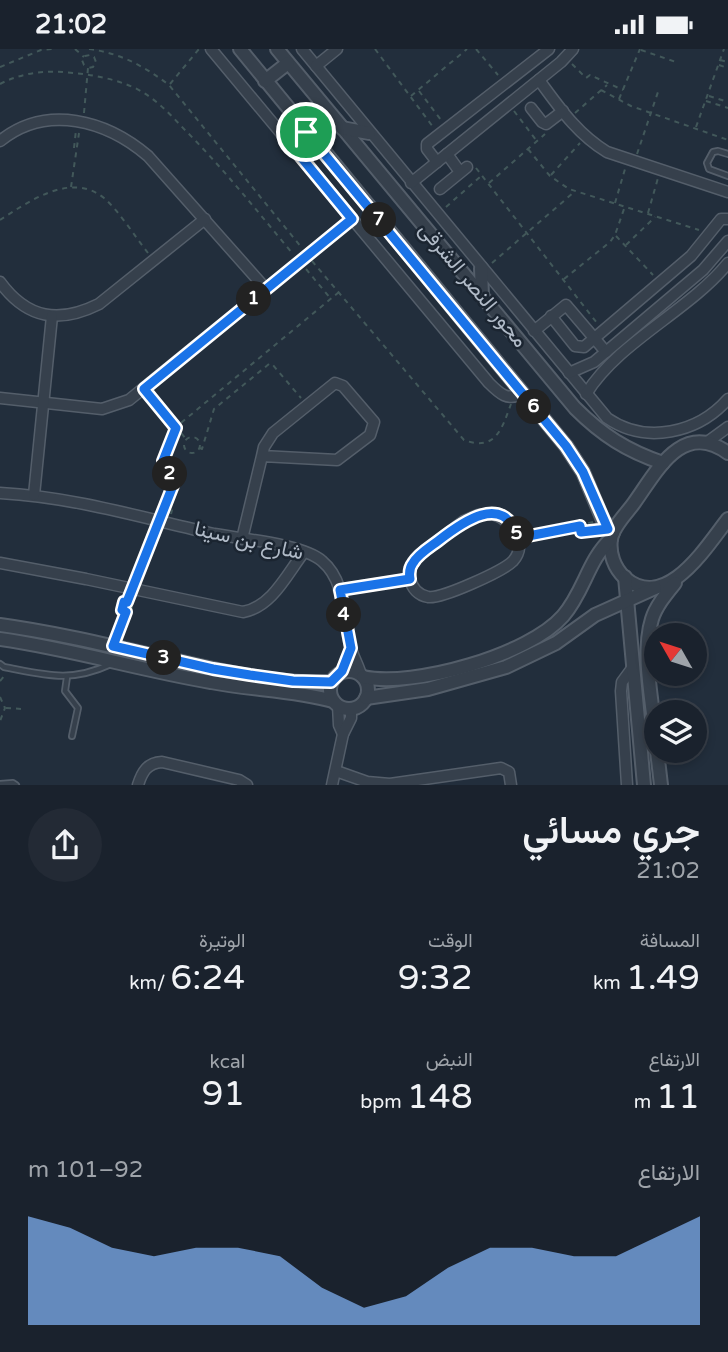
<!DOCTYPE html>
<html lang="ar">
<head>
<meta charset="utf-8">
<style>
  :root { --surface:#1a222d; --page:#232a35; --text:#f1f3f6; --muted:#9fa4aa; --line:#383f49; --accent:#84b6fa }
  body { margin:0; font-family:"Varela Round",Vazirmatn,sans-serif; background:var(--page); color:var(--text); direction:rtl; height:100vh; display:flex; flex-direction:column; font-size:26px; white-space:nowrap }
  * { box-sizing:border-box; margin:0 }
  p { font-size:23px; color:var(--muted) }
  .icon { flex:none; width:38px; height:38px; fill:none; stroke:currentColor; stroke-width:2; stroke-linecap:round; stroke-linejoin:round }
  .map { position:relative; height:736px; overflow:hidden; direction:ltr }
  .sheet { display:flex; flex-direction:column; background:var(--surface); flex:1 }
  .sheet>* { flex:none }
  .needle { width:46px; rotate:309deg }
  .controls { position:absolute; left:644px; top:574px; display:grid; gap:14px }
  .controls a { display:grid; place-items:center; width:63px; height:63px; border-radius:50%; background:var(--surface); box-shadow:0 4px 10px #0003,0 0 0 2px var(--line); font-size:35px }
  .pin { position:absolute; display:grid; place-items:center; width:60px; height:60px; color:#fff; margin:-30px; border:4px solid #fff; border-radius:50%; box-shadow:0 2px 7px #0007 }
  .km { position:absolute; width:35px; height:35px; margin:-18px; border-radius:50%; background:#222; color:#fff; font-size:19px; line-height:35px; text-align:center }
  .round { display:grid; place-items:center; flex:none; width:74px; height:74px; border-radius:37px; background:var(--page) }
  .head { display:flex; align-items:center; justify-content:space-between; height:119px; padding:0 28px }
  h1 { font-size:38px; font-weight:600; line-height:52px }
  .stats { display:grid; grid-template-columns:repeat(3,1fr); gap:10px; height:119px; padding:7px 28px }
  .stats div { display:grid; align-content:center }
  .stats b { font-size:35px; font-weight:600 }
  .stats small { font-size:19px; font-weight:400 }
  .stats p { font-size:19px }
  .chart { height:196px; padding:14px 28px }
  .chart p { display:flex; justify-content:space-between }
  .chart svg { width:100%; height:126px; margin-top:7px; fill:var(--accent); opacity:.7 }
  .status { display:flex; justify-content:space-between; align-items:center; height:49px; padding:0 35px; background:var(--surface); direction:ltr }
  .status svg { height:19px; fill:currentColor }
  .map>svg:first-child { display:block }
  .lines { fill:none; stroke-linecap:round; stroke-linejoin:round }
  .service-casing { stroke:#545e6a; stroke-width:8 }
  .minor-casing { stroke:#545e6a; stroke-width:13 }
  .tertiary-casing { stroke:#545e6a; stroke-width:16 }
  .path { stroke:#42585a; stroke-width:2; stroke-dasharray:5 5; stroke-linecap:butt }
  .service { stroke:#36404c; stroke-width:4.5 }
  .minor { stroke:#36404c; stroke-width:10 }
  .tertiary { stroke:#36404c; stroke-width:12 }
  .route-casing { stroke:#fff; stroke-width:14 }
  .route { stroke:#1a73e8; stroke-width:9 }
  .labels { text-anchor:middle; dominant-baseline:central; stroke-width:5; stroke-linejoin:round; paint-order:stroke }
  .street-label { font-size:21px; fill:#b1bbc8; stroke:#1b2531 }
</style>
</head>
<body>
<div class="status"><b>21:02</b><svg viewBox="0 0 49 12"><path d="M0 12V9h3v3zM5 12V6h3v6zM10 12V3h3v9zM15 12V0h3v12zM26 1h20v11H26zM47 4h2v5h-2z"/></svg></div>
<div class="map">
<svg width="728" height="736" viewBox="0 0 728 736">
  <rect width="100%" height="100%" fill="#222e3c"/>
  <g class="lines">
    <defs>
      <g id="service">
        <path d="M728,105L718,102L713,103L707,114L709,120L728,127"/>
        <path d="M0,615L4,618C46,626 70,634 111,615"/>
        <path d="M67,628L65,642L78,659L72,687"/>
        <path d="M0,735L13,734L16,736"/>
      </g>
      <g id="minor">
        <path d="M211,0L489,334C500,345 507,352 523,345"/>
        <path d="M302,0L607,369C646,396 698,384 728,350"/>
        <path d="M316,17L337,0"/>
        <path d="M539,31C559,58 577,85 607,103L728,143"/>
        <path d="M531,59L542,73L546,75L563,62"/>
        <path d="M0,92C47,54 107,72 148,107L266,240"/>
        <path d="M447,105L460,123"/>
        <path d="M437,113L427,100V95L549,0"/>
        <path d="M411,134L561,13L573,0"/>
        <path d="M440,140L467,118"/>
        <path d="M0,233C27,270 59,275 99,255L205,170"/>
        <path d="M551,267L575,297L584,298L691,207L721,170H728"/>
        <path d="M534,282L566,256L606,303"/>
        <path d="M569,324L594,313L703,221L728,192"/>
        <path d="M586,345C619,292 689,262 728,214"/>
        <path d="M0,349L102,360L129,351L352,170"/>
        <path d="M706,394L728,378"/>
        <path d="M0,444C74,448 143,469 214,485C241,490 303,495 322,512C346,532 343,568 350,596C352,606 358,615 361,626"/>
        <path d="M34,446L52,267"/>
        <path d="M493,465C511,471 529,494 513,512C503,522 442,550 428,548C418,546 412,539 410,530V519L418,507L464,472L478,466Z"/>
        <path d="M242,490L262,407L337,411L370,386L374,373L343,337L335,334L273,384L264,398L262,407"/>
        <path d="M0,514L86,530L243,563C272,558 287,525 304,503"/>
        <path d="M339,541L410,530"/>
        <path d="M342,623L351,599"/>
        <path d="M338,656L339,676L343,685"/>
        <path d="M336,722L367,733L390,735L501,719L509,723L511,736"/>
        <path d="M138,736C142,723 147,714 162,713L239,731L247,736"/>
        <path d="M332,736L343,685L351,669V660"/>
        <path d="M627,736L621,642L622,633L633,618"/>
      </g>
      <g id="tertiary">
        <path d="M240,0L566,397L583,423L603,471L613,484"/>
        <path d="M277,0L575,359C602,386 627,402 663,414"/>
        <path d="M265,32L288,14"/>
        <path d="M342,79L369,84"/>
        <path d="M291,96L306,83"/>
        <path d="M481,219L482,247"/>
        <path d="M728,404C682,371 657,422 634,454C627,464 613,477 611,490C609,504 614,519 625,529C666,564 706,498 728,470"/>
        <path d="M625,528L644,736"/>
        <path d="M0,576C58,584 115,598 173,611C224,623 278,636 331,633"/>
        <path d="M0,590C71,600 140,621 211,633C251,641 293,641 333,652"/>
        <circle cx="349" cy="641" r="19"/>
        <path d="M363,628C414,639 529,606 563,567C584,543 588,511 611,490"/>
        <path d="M366,649L428,640L506,618L556,594L595,566L655,539"/>
        <path d="M656,690C653,655 641,604 652,570C656,557 666,545 675,534"/>
        <path d="M657,702L661,736"/>
      </g>
    </defs>
    <use href="#service" class="service-casing"/>
    <use href="#minor" class="minor-casing"/>
    <use href="#tertiary" class="tertiary-casing"/>
    <g class="path">
      <path d="M75,0L84,8"/>
      <path d="M89,0C120,4 144,17 169,36L302,199"/>
      <path d="M375,0L433,78"/>
      <path d="M476,0L498,26"/>
      <path d="M641,1L676,13"/>
      <path d="M720,11L728,13"/>
      <path d="M572,15L586,29L590,26L623,41"/>
      <path d="M719,16L728,19"/>
      <path d="M0,18L41,1L53,0"/>
      <path d="M0,35C23,23 47,21 73,24C94,26 115,30 135,39C155,49 169,64 184,80C223,119 257,162 293,205"/>
      <path d="M170,35L199,0"/>
      <path d="M601,41L631,57L728,91"/>
      <path d="M419,42L441,71"/>
      <path d="M411,47L467,0"/>
      <path d="M709,47L728,53"/>
      <path d="M619,50L640,0"/>
      <path d="M706,52L728,59"/>
      <path d="M514,62L536,91"/>
      <path d="M84,64L88,19L84,16L82,11L85,7L90,6L94,8L96,13L93,18L88,19"/>
      <path d="M575,64L607,36"/>
      <path d="M696,78L724,0"/>
      <path d="M74,99L76,81"/>
      <path d="M528,100L550,127L569,140L699,181"/>
      <path d="M637,105L658,43"/>
      <path d="M476,119L597,274"/>
      <path d="M551,126L580,94"/>
      <path d="M489,134L545,85"/>
      <path d="M71,138L79,84"/>
      <path d="M615,154L625,120"/>
      <path d="M446,158L481,127"/>
      <path d="M648,164L658,129"/>
      <path d="M0,171C28,153 71,122 104,149C119,162 136,189 148,204"/>
      <path d="M616,187L653,226"/>
      <path d="M626,196L655,168"/>
      <path d="M312,212L464,391C496,403 502,379 511,355"/>
      <path d="M492,214L573,144"/>
      <path d="M306,220L331,250"/>
      <path d="M564,230L610,193L615,186L624,160"/>
      <path d="M149,346L187,391"/>
      <circle cx="192" cy="396" r="8"/>
      <path d="M200,399L202,400L214,360L269,315H272L301,349"/>
      <path d="M168,453L173,457L171,465"/>
      <path d="M162,464L174,434L163,412L176,378L339,243"/>
      <path d="M593,473L580,476L581,482L596,481"/>
      <path d="M526,487L580,477"/>
      <path d="M135,533L156,479"/>
      <circle cx="127" cy="558" r="5"/>
      <path d="M116,588L126,563"/>
      <path d="M0,632L6,625"/>
      <path d="M0,648L5,659L0,672"/>
      <path d="M6,659L23,660"/>
    </g>
    <use href="#service" class="service"/>
    <use href="#minor" class="minor"/>
    <use href="#tertiary" class="tertiary"/>
  </g>
  <g class="lines">
    <defs>
      <path id="route" d="M306,83L566,397L583,423L608,480L581,483L580,477L518,489C504,442 461,474 438,492C430,498 418,505 413,514C409,519 409,524 410,530L340,541L351,599L342,622L331,633L293,632L250,626L213,620L113,597L126,563L122,561L124,553H127L174,434L163,412L176,379L144,340L352,170L291,96Z"/>
    </defs>
    <use href="#route" class="route-casing"/>
    <use href="#route" class="route"/>
  </g>
  <g class="labels">
    <g class="street-label">
      <text transform="translate(473 236) rotate(50)">محور النصر الشرقى</text>
      <text transform="translate(249 492) rotate(13)">شارع بن سينا</text>
    </g>
  </g>
</svg>
<div class="controls">
<a><svg class="needle" viewBox="-14 -14 28 28"><path d="M0-13l5 13h-10z" fill="#e53935"/><path d="M0 13l5-13h-10z" fill="#9fa4aa"/></svg></a>
<a><svg class="icon" aria-label="layers" viewBox="0 0 24 24"><path d="M12 4l9 5-9 5-9-5zM3 14l9 5 9-5"/></svg></a>
</div>
<div class="pin" style="left:306px;top:83px;background:#1e9e55"><svg class="icon" aria-label="arrive" viewBox="0 0 24 24"><path d="M6 21V4h12l-3 4 3 4H6"/></svg></div>
<b class="km" style="left:254px;top:250px">1</b>
<b class="km" style="left:170px;top:425px">2</b>
<b class="km" style="left:164px;top:609px">3</b>
<b class="km" style="left:344px;top:566px">4</b>
<b class="km" style="left:517px;top:485px">5</b>
<b class="km" style="left:534px;top:358px">6</b>
<b class="km" style="left:379px;top:171px">7</b>
</div>
<section class="sheet">
<div class="head"><div><h1>جري مسائي</h1><p>21:02</p></div><a class="round"><svg class="icon" aria-label="share" viewBox="0 0 24 24"><path d="M12 15V3M7 8l5-5 5 5M5 13v7h14v-7"/></svg></a></div>
<div class="stats">
<div><p>المسافة</p><b>1.49<small> km</small></b></div>
<div><p>الوقت</p><b>9:32</b></div>
<div><p>الوتيرة</p><b>6:24<small> /km</small></b></div>
</div>
<div class="stats">
<div><p>الارتفاع</p><b>11<small> m</small></b></div>
<div><p>النبض</p><b>148<small> bpm</small></b></div>
<div><p>kcal</p><b>91</b></div>
</div>
<div class="chart"><p><span>الارتفاع</span>92–101 m</p>
<svg viewBox="0 0 160 44" preserveAspectRatio="none"><path d="M0 44V6L10 10L20 17L30 20L40 17L50 17L60 20L70 31L80 38L90 34L100 24L110 17L120 17L130 20L140 20L150 13L160 6V44z"/></svg>
</div>
</section>
</body>
</html>
